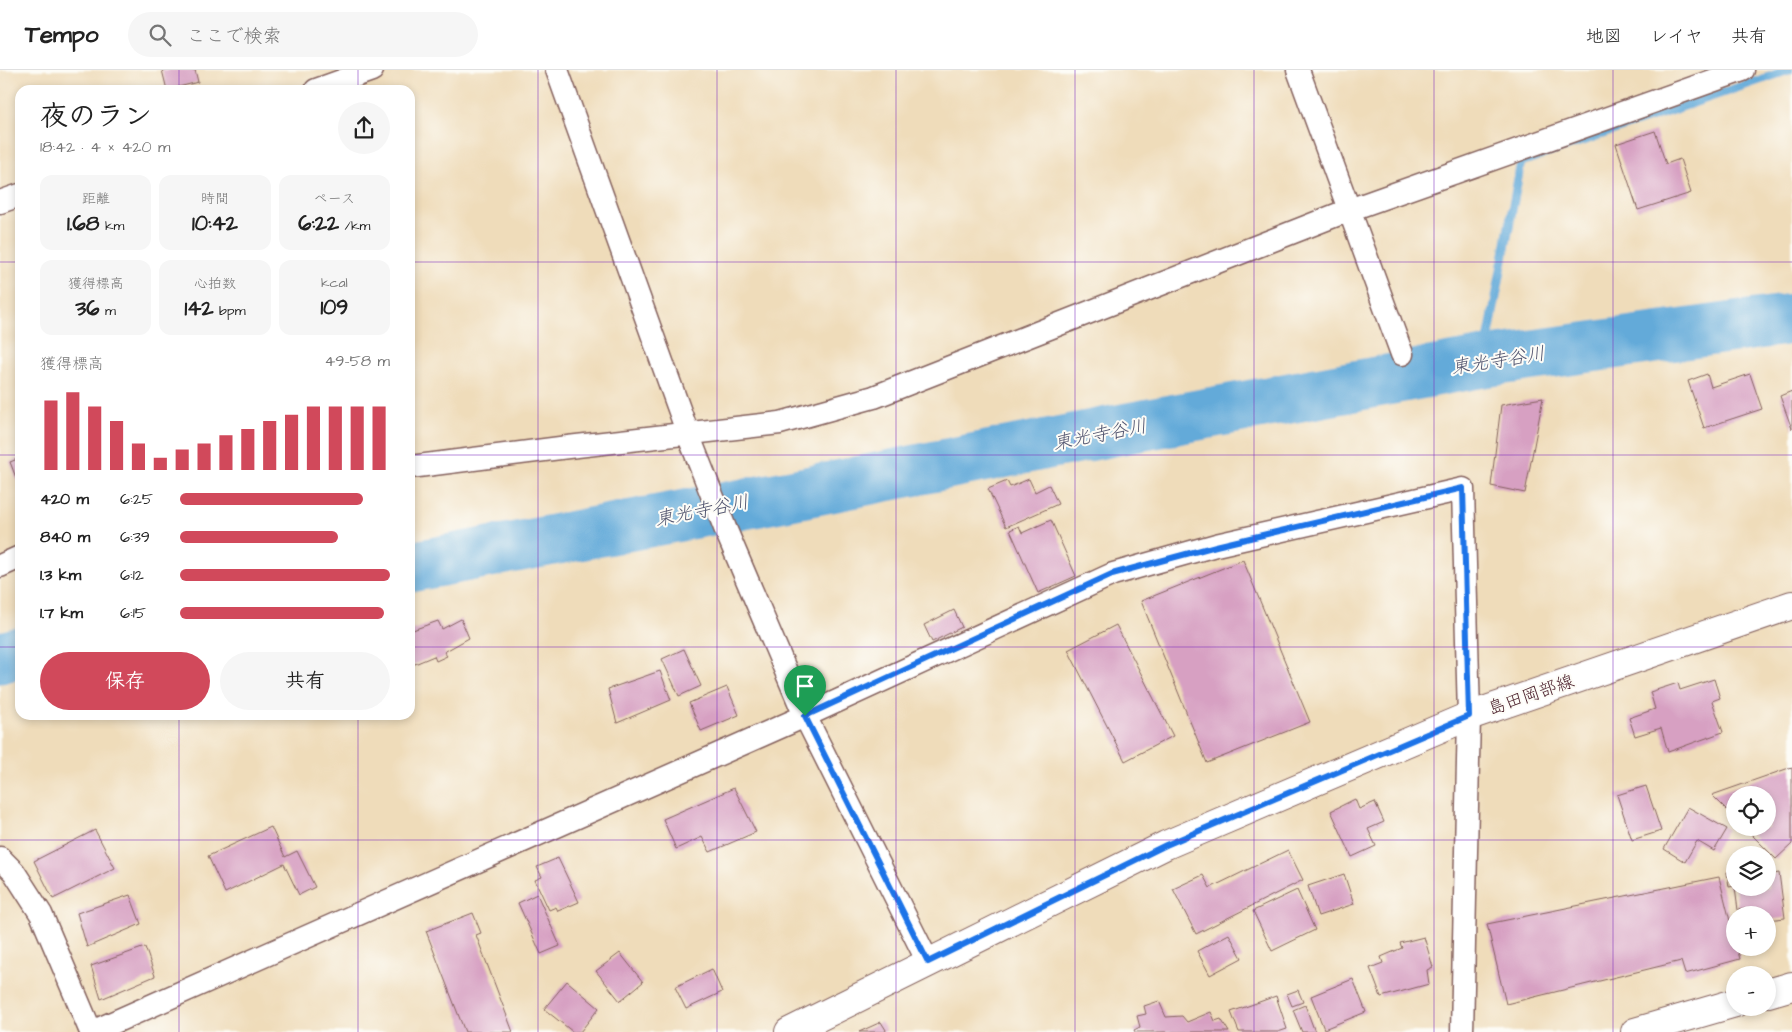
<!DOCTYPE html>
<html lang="ja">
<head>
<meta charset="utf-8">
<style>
  :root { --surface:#fff; --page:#f6f6f6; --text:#222; --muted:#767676; --line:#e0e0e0; --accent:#d1495b }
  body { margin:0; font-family:"Architects Daughter","Klee One",sans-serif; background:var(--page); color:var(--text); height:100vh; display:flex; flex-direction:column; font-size:19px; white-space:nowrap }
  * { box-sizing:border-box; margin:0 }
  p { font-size:16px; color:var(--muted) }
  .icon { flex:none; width:28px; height:28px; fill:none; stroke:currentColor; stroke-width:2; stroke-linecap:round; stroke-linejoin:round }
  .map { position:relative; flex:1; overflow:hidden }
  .panel { position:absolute; left:15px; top:15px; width:400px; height:635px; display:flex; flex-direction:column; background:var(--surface); border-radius:15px; box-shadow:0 2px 8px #0003 }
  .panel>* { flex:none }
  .fabs { position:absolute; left:1726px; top:716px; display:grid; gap:10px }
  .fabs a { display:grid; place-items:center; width:50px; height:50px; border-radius:50%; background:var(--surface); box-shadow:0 2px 8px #0003; font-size:25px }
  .pin { position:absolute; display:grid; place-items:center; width:42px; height:42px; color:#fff; margin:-51px -21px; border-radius:50% 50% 50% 0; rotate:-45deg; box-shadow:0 0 5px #0007 }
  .pin .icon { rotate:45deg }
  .round { display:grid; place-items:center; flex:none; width:52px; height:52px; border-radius:26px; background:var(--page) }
  .overview { display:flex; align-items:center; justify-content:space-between; height:85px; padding:0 25px }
  h1 { font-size:28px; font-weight:800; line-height:38px }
  .figures { display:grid; grid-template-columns:repeat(3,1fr); gap:8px; height:85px; padding:5px 25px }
  .figures div { display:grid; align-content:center; border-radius:12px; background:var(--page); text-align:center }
  .figures b { font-size:21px; font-weight:800 }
  .figures small { font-size:14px; font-weight:400 }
  .figures p { font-size:14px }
  .chart { height:140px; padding:10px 25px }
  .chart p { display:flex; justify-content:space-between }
  .chart svg { width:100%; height:90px; margin-top:5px; stroke:var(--accent); stroke-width:6 }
  .button { display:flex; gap:10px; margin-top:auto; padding:10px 25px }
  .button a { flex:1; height:58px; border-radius:30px; background:var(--accent); color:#fff; font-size:20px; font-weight:800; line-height:58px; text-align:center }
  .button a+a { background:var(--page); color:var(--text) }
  ul { padding:0 25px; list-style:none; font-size:16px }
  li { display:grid; grid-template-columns:80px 60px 1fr; align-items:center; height:38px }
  li i { height:12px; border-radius:6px; background:var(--accent) }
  header { display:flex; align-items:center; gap:30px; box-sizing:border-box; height:70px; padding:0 25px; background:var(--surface); border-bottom:1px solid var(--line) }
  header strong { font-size:24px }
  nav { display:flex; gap:28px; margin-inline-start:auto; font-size:18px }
  .search { width:350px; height:45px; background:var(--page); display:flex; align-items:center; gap:12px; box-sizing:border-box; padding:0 18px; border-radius:28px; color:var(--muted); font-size:19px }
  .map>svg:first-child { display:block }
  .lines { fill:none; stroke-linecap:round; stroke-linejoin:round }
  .stream { stroke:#63aad9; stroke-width:9 }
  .river { stroke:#63aad9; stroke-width:51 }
  .building { fill:#d7a0c2 }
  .street-casing { stroke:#84615d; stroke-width:25 }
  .secondary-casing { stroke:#84615d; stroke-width:30 }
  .street { stroke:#fff; stroke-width:22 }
  .secondary { stroke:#fff; stroke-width:28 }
  .route-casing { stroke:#fff; stroke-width:10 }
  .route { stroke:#1a73e8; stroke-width:6 }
  .grid { fill:none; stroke:#7b2cbf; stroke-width:1; stroke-opacity:0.55 }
  .labels { text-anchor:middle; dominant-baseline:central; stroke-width:4; stroke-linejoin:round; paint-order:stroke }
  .street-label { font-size:18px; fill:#4a1f2b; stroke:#fdfcf7 }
  .water-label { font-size:19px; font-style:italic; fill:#545771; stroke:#fdfcf7 }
</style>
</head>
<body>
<header>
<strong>Tempo</strong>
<div class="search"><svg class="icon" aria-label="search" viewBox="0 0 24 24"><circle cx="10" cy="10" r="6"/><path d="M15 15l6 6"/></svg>ここで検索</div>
<nav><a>地図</a><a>レイヤ</a><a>共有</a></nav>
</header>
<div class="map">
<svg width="1792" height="962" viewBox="0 0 1792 962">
  <rect width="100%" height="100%" fill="#fdfcf7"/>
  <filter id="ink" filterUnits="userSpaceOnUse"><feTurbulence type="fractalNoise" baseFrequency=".02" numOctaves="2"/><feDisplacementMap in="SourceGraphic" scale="10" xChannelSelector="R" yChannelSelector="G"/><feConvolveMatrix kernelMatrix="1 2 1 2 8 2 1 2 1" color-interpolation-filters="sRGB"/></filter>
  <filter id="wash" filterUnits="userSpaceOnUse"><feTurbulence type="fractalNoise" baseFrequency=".0096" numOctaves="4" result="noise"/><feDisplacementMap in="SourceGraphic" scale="20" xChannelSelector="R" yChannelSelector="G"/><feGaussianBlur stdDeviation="1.12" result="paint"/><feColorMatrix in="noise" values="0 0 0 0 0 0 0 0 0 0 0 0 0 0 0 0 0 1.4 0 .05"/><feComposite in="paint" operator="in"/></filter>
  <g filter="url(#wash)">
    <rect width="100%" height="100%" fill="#efdcba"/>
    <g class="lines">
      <path class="stream" d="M1484,292L1521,92L1789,0"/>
      <g class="river">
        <path d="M410,497L791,425L1128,358L1484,292L1792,249"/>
        <path d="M0,588L20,582"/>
      </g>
    </g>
    <g id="blocks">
      <g class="building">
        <path d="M162,0H195L198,12L167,20Z"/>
        <path d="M1655,61L1666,94L1680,89L1691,123L1638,140L1616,74Z"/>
        <path d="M1707,304L1711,317L1750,304L1762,339L1704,358L1688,311Z"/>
        <path d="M1792,321V359L1780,326Z"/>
        <path d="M1543,328L1525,423L1491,416L1501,335Z"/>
        <path d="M20,388V418L10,392Z"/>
        <path d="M1029,409L1035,422L1049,415L1058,434L1006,457L988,419L1007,411L1010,417Z"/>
        <path d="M1051,450L1076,506L1038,523L1010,460L1019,456L1022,463Z"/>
        <path d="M1243,490L1310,652L1207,693L1141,531Z"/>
        <path d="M954,540L962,557L932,572L924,555Z"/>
        <path d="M461,549L469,568L444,582L447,586L436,591L434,586L410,596V561L438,551L442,559Z"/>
        <path d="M1116,555L1173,666L1125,691L1068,580Z"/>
        <path d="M684,579L701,616L679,626L662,589Z"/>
        <path d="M660,601L671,630L617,653L608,619Z"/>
        <path d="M1714,609L1720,628L1712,631L1723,662L1668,682L1661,658L1635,666L1629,648L1655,639L1650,622L1678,613L1680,620Z"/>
        <path d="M727,617L739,645L701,661L689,633Z"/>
        <path d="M1792,697V774L1776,789L1745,758H1768V725H1735V748L1712,725Z"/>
        <path d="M1646,716L1661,761L1632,770L1617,725Z"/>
        <path d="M734,718L756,762L710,782L702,767L676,779L663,749Z"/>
        <path d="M1355,729L1359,739L1375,732L1384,752L1368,759L1376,776L1352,787L1331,741Z"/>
        <path d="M1688,737L1727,759L1714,781L1697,771L1685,792L1664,779Z"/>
        <path d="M271,757L285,787L297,781L315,817L299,825L284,794L225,823L208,786Z"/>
        <path d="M95,760L115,798L53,829L34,791Z"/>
        <path d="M1288,780L1303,810L1196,864L1173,819L1203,805L1210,818Z"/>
        <path d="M558,788L579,832L558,841L556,837L549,840L535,810L542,807L537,797Z"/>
        <path d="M1735,801V816L1729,817L1727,802Z"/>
        <path d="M1779,803L1785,848L1768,850V845H1746L1745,839L1738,840L1735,818H1768V805Z"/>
        <path d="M1344,804L1354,834L1318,846L1308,816Z"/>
        <path d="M1719,807L1735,871V878H1737L1740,889L1685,904L1681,891L1506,934L1487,854Z"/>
        <path d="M1297,820L1315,860L1272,881L1253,841Z"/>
        <path d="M537,824L560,876L541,884L518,833Z"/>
        <path d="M130,825L141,854L87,877L77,843Z"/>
        <path d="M473,843L481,863L476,865L513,962H465L426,861Z"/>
        <path d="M1229,864L1242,888L1210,905L1197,881Z"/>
        <path d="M1424,867L1433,897L1427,900L1429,914L1381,927L1370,898L1383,893L1381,887L1402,878L1400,873Z"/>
        <path d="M145,877L155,906L101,929L91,896Z"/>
        <path d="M620,883L643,912L620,931L596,901Z"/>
        <path d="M712,899L722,922L686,939L675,917Z"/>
        <path d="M1353,909L1366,942L1324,959L1311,926Z"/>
        <path d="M567,911L599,938L580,962H573L544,939Z"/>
        <path d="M1298,920L1303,932L1292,936L1287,924Z"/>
        <path d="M1276,926L1287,959L1278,962H1239L1231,942Z"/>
        <path d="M1159,931L1166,947L1182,946L1187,952L1211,942L1215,951L1221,949L1229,962H1135L1134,960L1140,957L1137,946L1146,944L1144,936Z"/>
        <path d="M1305,935L1315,962H1302L1293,940Z"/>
        <path d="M881,952L886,960L885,962H859Z"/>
      </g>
    </g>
  </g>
  <g filter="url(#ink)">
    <use href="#blocks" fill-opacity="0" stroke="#84615d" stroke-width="1"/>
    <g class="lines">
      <defs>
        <g id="street">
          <path d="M557,0L688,364L725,458L805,646L928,892"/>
          <path d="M1298,0L1402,284"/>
          <path d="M316,20L372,0"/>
          <path d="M0,132L20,125"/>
          <path d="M410,397L568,377L780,353L874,327L1349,140L1743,0"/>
          <path d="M0,496L20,487"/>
          <path d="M0,788L14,802L41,844L91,962"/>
          <path d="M92,962L805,646L1113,504L1216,475L1463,419L1469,646L1462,962"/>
        </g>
        <g id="secondary">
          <path d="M1768,923L1792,916"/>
          <path d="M789,962L1166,775L1469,646L1792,535"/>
          <path d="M1635,962L1735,933"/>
        </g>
      </defs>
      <use href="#street" class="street-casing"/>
      <use href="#secondary" class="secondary-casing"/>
      <use href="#street" class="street"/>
      <use href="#secondary" class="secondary"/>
    </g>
  </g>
  <g class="lines" filter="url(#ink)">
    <defs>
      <path id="route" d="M1463,418L1469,646L1166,775L928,892L805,646L1112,504L1216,476Z"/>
    </defs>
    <use href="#route" class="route-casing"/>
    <use href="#route" class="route"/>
  </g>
  <path class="grid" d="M179,0V20M358,0V20M538,0V962M717,0V962M896,0V962M1075,0V962M1254,0V962M1434,0V962M1613,0V962M0,192H20M410,192H1792M0,385H20M410,385H1792M0,577H20M410,577H1792M179,645V962M358,645V962M0,770H1792"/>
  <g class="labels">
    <g class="street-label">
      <text transform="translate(1531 625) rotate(-19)">島田岡部線</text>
    </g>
    <g class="water-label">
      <text transform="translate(1498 291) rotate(-9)">東光寺谷川</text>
      <text transform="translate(1100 365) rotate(-11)">東光寺谷川</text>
      <text transform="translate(702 441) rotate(-11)">東光寺谷川</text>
    </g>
  </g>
</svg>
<div class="fabs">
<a><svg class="icon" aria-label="locate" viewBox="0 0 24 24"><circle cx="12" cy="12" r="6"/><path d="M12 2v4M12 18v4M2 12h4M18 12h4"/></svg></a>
<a><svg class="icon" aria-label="layers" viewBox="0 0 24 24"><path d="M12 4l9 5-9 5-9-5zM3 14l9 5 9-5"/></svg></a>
<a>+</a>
<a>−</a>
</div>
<div class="pin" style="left:805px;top:646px;background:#1e9e55"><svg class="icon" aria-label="arrive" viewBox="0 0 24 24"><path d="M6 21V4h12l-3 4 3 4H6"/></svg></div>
<section class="panel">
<div class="overview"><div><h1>夜のラン</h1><p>18:42 · 4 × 420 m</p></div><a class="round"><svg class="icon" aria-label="share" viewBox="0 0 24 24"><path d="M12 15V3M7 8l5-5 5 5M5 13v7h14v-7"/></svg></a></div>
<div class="figures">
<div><p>距離</p><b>1.68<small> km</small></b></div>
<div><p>時間</p><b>10:42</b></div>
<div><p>ペース</p><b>6:22<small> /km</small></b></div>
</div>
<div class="figures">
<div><p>獲得標高</p><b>36<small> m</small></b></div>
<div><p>心拍数</p><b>142<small> bpm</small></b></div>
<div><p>kcal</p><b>109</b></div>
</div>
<div class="chart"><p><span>獲得標高</span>49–58 m</p>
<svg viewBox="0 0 160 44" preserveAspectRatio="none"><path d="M5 44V10M15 44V6M25 44V13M35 44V20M45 44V31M55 44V38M65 44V34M75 44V31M85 44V27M95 44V24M105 44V20M115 44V17M125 44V13M135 44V13M145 44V13M155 44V13"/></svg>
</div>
<ul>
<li><b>420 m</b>6:25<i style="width:87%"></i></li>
<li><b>840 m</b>6:39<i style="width:75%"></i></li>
<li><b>1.3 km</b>6:12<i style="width:100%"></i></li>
<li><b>1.7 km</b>6:15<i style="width:97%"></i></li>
</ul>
<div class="button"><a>保存</a><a>共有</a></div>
</section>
</div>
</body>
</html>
